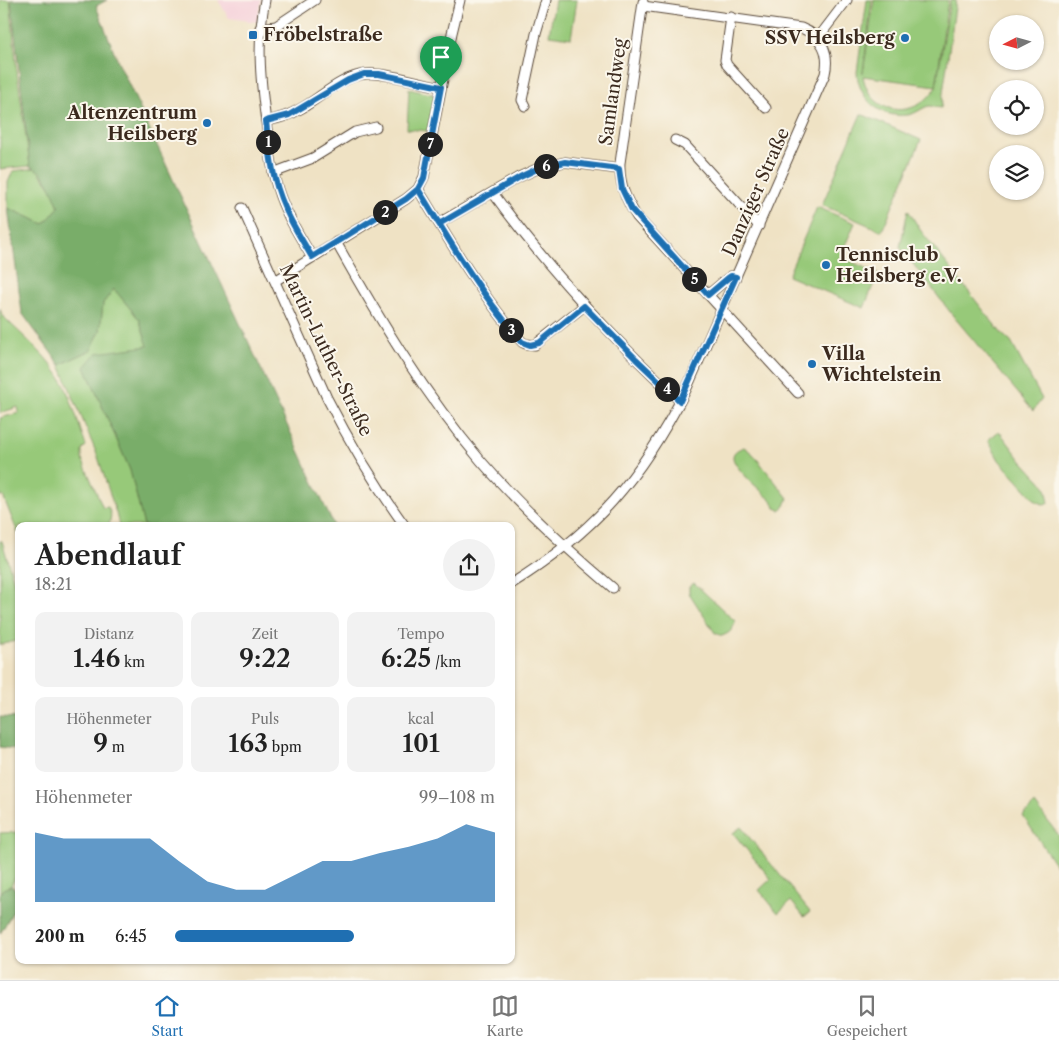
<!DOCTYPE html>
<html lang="de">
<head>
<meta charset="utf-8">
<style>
  :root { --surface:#fff; --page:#f2f2f2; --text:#222; --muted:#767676; --line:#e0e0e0; --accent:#1f6fb2 }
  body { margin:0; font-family:"Libre Caslon Text",serif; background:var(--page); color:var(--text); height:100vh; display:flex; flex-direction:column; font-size:19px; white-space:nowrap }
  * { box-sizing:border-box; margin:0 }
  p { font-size:16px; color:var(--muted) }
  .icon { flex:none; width:28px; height:28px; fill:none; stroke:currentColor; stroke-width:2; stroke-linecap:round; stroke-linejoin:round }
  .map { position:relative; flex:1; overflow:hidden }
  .drawer { position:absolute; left:15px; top:522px; width:500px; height:442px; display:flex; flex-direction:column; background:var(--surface); border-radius:10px; box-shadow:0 1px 4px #0004 }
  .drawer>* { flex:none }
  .needle { width:32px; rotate:264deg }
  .fabs { position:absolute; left:989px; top:15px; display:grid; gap:10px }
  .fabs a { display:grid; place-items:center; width:55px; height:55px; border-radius:50%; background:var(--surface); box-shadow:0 1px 4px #0004; font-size:25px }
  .pin { position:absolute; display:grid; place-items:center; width:42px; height:42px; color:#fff; margin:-51px -21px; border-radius:50% 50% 50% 0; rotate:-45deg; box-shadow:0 0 5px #0007 }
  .pin .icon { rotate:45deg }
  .km { position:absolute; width:25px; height:25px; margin:-12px; border-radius:50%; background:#222; color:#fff; font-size:14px; line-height:25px; text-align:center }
  .round { display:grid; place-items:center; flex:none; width:52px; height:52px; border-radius:26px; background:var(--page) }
  .headline { display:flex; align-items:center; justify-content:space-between; height:85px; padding:0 20px }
  h1 { font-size:28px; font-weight:600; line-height:38px }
  .stats { display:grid; grid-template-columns:repeat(3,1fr); gap:8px; height:85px; padding:5px 20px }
  .stats div { display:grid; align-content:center; border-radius:10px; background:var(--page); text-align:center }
  .stats b { font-size:25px; font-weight:600 }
  .stats small { font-size:14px; font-weight:400 }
  .stats p { font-size:14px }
  .chart { height:140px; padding:10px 20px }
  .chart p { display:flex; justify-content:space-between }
  .chart svg { width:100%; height:90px; margin-top:5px; fill:var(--accent); opacity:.7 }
  ul { padding:0 20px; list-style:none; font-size:16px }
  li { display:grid; grid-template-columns:80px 60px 1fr; align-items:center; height:38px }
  li i { height:12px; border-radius:6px; background:var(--accent) }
  .tab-bar { display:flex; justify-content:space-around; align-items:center; height:70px; border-top:1px solid var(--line); background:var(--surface); font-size:14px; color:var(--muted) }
  .tab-bar a { display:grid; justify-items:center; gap:2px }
  .tab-bar .current { color:var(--accent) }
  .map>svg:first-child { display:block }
  .built { fill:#f5cfd9 }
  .green { fill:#97c979; stroke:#697a4c }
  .forest { fill:#79ad69; stroke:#5a6c44 }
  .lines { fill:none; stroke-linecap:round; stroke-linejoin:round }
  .minor-casing { stroke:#564637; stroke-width:11 }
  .minor { stroke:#fff; stroke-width:9 }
  .route-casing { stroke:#fff; stroke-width:10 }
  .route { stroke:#1f6fb2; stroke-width:6 }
  .poi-dot { fill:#1f6fb2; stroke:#fbf7ec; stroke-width:2 }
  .labels { text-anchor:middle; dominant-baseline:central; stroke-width:4; stroke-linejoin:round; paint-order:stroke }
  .poi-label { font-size:18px; font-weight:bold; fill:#3b2a1e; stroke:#fbf7ec; text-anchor:start }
  .street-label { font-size:18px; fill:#3b2a1e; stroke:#fbf7ec }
</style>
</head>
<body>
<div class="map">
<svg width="1059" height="980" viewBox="0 0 1059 980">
  <rect width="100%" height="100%" fill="#fbf7ec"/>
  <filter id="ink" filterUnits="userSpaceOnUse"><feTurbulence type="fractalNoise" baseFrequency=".02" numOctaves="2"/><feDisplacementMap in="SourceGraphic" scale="10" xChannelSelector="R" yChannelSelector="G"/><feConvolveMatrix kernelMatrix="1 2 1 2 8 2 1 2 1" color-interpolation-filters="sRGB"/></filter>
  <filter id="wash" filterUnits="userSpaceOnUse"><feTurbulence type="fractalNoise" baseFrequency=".0096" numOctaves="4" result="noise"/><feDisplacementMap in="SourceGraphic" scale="20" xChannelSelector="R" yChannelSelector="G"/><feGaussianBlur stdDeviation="1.12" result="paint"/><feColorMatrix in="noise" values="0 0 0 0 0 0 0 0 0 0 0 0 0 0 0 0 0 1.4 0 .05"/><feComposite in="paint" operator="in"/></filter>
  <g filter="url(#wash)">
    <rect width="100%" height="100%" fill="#efe2c4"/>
    <path class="built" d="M218,0H261L257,22L229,18Z"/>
    <g class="green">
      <path d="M0,0H10L17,72L30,166L0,169Z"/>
      <path d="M555,0H577L571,38L549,35Z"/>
      <path d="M867,0H872L863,73L874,0H948L936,86L863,76C870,116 916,121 936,87L950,0H956L941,108C938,108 933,106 929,106C923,107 916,114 908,115C880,119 858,98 857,72Z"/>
      <path d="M409,89L435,95L428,131L407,129Z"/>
      <path d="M861,114L921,140L882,231L822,205Z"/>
      <path d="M36,168L52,189L59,207L44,224L8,208V182L13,171Z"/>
      <path d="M817,207L855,223L840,257L878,273L864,308L788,276Z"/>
      <path d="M908,210L921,231L1002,334L1011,342L1042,399L1033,411L954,317L900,247Z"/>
      <path d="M114,289L139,319L149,346L85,367L130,470L144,526H119L116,513L98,457L60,365L91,350L100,331L103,303Z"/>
      <path d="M0,309L2,315C23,337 50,357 64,384C73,403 79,426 86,446L82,450V459L103,508L108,507L111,515L109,526H19V536L3,496H0V418L19,413L18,407L0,413Z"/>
      <path d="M999,431L1022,461L1046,487L1049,503L1043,504L1036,501L999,460L988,440Z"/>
      <path d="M744,447L753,454L788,498L785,506L780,510L775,508L773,502C764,493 733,468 733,457C733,451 739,449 744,447Z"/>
      <path d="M0,541H2L19,599V640L0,645Z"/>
      <path d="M694,583L735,621C733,630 730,633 722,636L715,633L689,593V587Z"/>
      <path d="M1035,804L1059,836V870L1023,816Z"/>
      <path d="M741,827L810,912L804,917L791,901L778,913L759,890L771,879L733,833Z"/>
      <path d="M19,832V870L11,886L3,889L0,893V833Z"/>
    </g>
    <g class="forest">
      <path d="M11,0H107L96,6L117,59L334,526H144L130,470L85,367L97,353L148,346L139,319L114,289L103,303L100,331L91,350L60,365L22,313L8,208L44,224L59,207C53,192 46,172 30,166Z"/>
      <path d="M0,717L19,718V750L0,747Z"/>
      <path d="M11,886L17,890L19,901L0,934V893L3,889Z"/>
    </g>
  </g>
  <g filter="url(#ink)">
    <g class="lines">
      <defs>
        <g id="minor">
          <path d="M265,0C256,43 261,86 267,129C270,152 272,174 280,196C288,218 300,237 312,257"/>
          <path d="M643,2L620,163C619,184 626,200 637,217L798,393"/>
          <path d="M731,17L725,60L727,65L766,108"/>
          <path d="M260,28L276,26L315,0"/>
          <path d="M818,38L847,0"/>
          <path d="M525,106L522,100L528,72L536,34L546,0"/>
          <path d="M266,121C279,119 290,115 302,108C321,97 342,76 366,74C384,72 421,83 441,87"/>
          <path d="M675,140L685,145L759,226"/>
          <path d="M273,173L313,158L355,132L376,127"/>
          <path d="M418,189C450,242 481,295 522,342L526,344L535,345L584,306"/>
          <path d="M493,193C548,269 611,337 680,401"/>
          <path d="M242,208L327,398C350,443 376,486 405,526"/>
          <path d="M439,223L519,177L539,168L565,162L619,169"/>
          <path d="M336,242C379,319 424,394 481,461C521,507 567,549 613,588"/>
          <path d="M275,281L406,199L418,189L424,177L452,33L460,0"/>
          <path d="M708,295L728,278L731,276L736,277"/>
          <path d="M511,584C595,532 641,478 686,390L825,74C830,53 822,36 801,28L643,6"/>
        </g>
      </defs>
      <use href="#minor" class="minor-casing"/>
      <use href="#minor" class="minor"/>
    </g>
  </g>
  <g class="lines" filter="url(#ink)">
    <defs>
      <path id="route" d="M441,87L379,74H364L348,80L289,115L266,121C268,140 270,160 275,179C282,208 297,232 312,257L406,199L418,189C450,242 481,295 522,342L530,345L539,343L584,306L636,359L680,401L736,277L731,276L728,278L708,295L632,210L622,189L619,169L565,162L539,168L520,177L439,224L418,189L424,178L441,87"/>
    </defs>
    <use href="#route" class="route-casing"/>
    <use href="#route" class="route"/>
  </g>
  <g class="poi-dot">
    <rect x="248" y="30" width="10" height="10" rx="2.5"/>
    <circle cx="905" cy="38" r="5"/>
    <circle cx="207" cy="123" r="5"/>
    <circle cx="826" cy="265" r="5"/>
    <circle cx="812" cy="364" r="5"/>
  </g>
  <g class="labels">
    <g class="poi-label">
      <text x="263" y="35">Fröbelstraße</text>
      <text x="895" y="38" text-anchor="end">SSV Heilsberg</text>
      <text x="197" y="113" text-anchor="end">Altenzentrum<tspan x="197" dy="21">Heilsberg</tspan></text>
      <text x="836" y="255">Tennisclub<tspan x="836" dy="21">Heilsberg e.V.</tspan></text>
      <text x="822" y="354">Villa<tspan x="822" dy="21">Wichtelstein</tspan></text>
    </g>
    <g class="street-label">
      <text transform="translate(613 92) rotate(-82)">Samlandweg</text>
      <text transform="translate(756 192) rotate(-66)">Danziger Straße</text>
      <text transform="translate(326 350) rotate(64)">Martin-Luther-Straße</text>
    </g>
  </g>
</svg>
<div class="fabs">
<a><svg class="needle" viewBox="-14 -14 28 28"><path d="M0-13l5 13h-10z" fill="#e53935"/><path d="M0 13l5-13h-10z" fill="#767676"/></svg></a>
<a><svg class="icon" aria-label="locate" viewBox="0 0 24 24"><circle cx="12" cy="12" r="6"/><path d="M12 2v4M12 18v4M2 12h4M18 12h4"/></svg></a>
<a><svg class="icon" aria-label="layers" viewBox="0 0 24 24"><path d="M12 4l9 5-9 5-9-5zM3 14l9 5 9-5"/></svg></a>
</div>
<div class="pin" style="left:441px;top:87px;background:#1e9e55"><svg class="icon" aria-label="arrive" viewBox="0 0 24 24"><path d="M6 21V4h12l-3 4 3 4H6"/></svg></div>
<b class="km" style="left:268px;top:142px">1</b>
<b class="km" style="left:385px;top:212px">2</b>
<b class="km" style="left:511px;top:330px">3</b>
<b class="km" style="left:667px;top:389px">4</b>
<b class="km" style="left:694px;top:279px">5</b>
<b class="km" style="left:546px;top:166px">6</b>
<b class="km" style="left:430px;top:144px">7</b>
<section class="drawer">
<div class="headline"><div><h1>Abendlauf</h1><p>18:21</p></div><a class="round"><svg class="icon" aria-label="share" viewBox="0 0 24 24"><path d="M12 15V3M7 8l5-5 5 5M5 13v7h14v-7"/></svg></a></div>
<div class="stats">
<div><p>Distanz</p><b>1.46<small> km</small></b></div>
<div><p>Zeit</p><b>9:22</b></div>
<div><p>Tempo</p><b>6:25<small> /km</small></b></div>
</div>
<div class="stats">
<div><p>Höhenmeter</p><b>9<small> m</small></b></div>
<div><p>Puls</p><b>163<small> bpm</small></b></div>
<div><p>kcal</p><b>101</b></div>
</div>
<div class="chart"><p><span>Höhenmeter</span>99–108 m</p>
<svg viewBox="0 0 160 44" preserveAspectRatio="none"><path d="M0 44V10L10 13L20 13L30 13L40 13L50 24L60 34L70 38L80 38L90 31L100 24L110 24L120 20L130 17L140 13L150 6L160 10V44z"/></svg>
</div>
<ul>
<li><b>200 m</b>6:45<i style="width:56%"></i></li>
</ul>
</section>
</div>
<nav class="tab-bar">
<a class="current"><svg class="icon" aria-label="home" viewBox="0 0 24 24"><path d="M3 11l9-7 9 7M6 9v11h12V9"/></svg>Start</a>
<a><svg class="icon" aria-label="map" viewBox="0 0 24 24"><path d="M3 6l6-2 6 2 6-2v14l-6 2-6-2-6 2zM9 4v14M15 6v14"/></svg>Karte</a>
<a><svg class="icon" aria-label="saved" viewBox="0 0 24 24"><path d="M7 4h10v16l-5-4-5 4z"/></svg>Gespeichert</a>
</nav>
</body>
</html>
